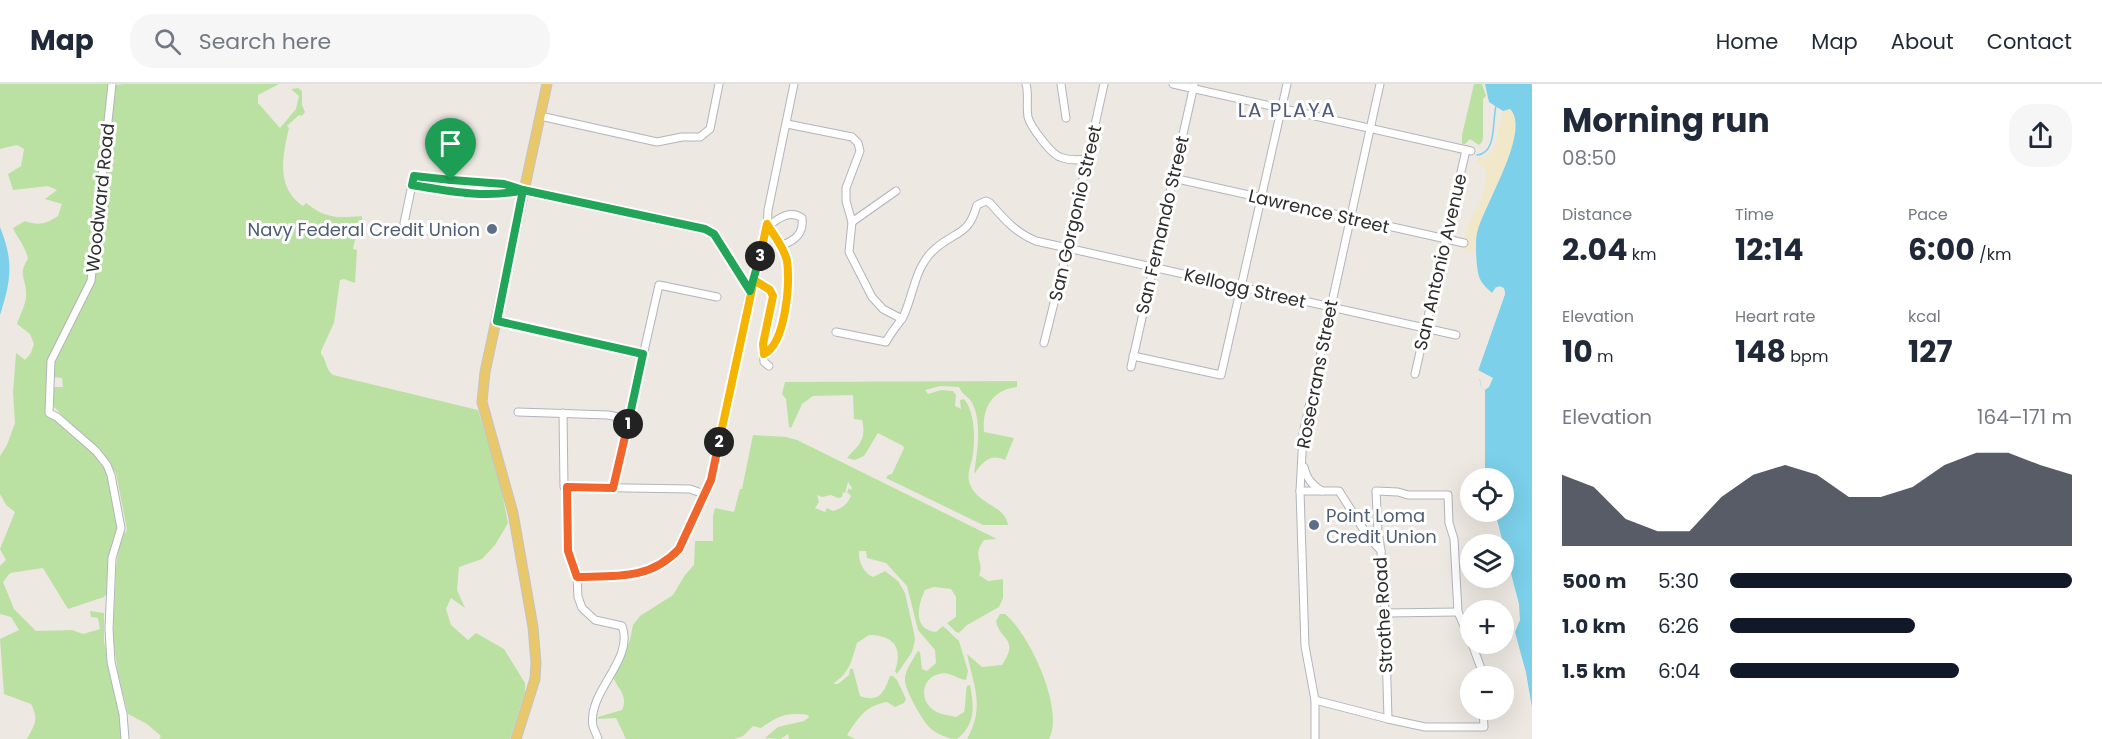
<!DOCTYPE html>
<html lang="en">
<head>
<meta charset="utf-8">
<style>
  :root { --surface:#fff; --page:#f6f6f7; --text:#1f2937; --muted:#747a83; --line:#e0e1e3; --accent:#111827 }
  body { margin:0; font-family:Poppins,sans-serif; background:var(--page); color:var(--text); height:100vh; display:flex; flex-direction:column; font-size:22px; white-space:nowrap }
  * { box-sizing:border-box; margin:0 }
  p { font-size:20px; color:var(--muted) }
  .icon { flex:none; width:33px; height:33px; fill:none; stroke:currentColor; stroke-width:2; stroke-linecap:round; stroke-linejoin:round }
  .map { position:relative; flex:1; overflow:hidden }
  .sheet { display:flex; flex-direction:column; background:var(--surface); width:570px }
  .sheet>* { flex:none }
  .tools { position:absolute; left:1460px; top:384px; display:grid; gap:12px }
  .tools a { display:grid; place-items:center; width:54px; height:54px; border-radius:50%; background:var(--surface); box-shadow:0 6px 24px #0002; font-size:30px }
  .pin { position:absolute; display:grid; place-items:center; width:51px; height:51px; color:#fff; margin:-62px -26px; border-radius:50% 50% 50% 0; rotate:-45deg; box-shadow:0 0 6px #0007 }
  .pin .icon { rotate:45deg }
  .km { position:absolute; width:30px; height:30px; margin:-15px; border-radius:50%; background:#222; color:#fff; font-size:16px; line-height:30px; text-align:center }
  .round { display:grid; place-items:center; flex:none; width:63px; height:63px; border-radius:24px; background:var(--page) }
  .head { display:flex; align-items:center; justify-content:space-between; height:102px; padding:0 30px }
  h1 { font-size:33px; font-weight:700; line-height:45px }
  .figures { display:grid; grid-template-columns:repeat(3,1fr); gap:9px; height:102px; padding:6px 30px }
  .figures div { display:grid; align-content:center }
  .figures b { font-size:30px; font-weight:700 }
  .figures small { font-size:16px; font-weight:400 }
  .figures p { font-size:16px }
  .chart { height:168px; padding:12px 30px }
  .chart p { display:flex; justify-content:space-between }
  .chart svg { width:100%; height:108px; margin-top:6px; fill:var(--accent); opacity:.7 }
  ul { padding:0 30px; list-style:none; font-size:20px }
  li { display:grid; grid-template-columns:96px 72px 1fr; align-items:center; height:45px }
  li i { height:15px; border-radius:8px; background:var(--accent) }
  header { display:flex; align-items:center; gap:36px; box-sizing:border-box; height:84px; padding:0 30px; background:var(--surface); border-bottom:2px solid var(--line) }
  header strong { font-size:28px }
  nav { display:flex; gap:33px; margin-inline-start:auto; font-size:21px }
  .search { width:420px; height:54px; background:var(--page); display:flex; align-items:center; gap:15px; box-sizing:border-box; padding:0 21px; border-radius:24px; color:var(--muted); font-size:22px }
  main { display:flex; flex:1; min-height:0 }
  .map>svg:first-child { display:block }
  .green { fill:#bae1a2; fill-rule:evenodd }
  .sand { fill:#f0e8c8 }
  .water { fill:#7cd0e9 }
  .pier { fill:#eee8e2 }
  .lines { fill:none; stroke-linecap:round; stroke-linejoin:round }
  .stream { stroke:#7cd0e9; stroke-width:1.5 }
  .minor-casing { stroke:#b2b4bd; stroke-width:9 }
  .major-casing { stroke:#c4c4c4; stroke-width:11 }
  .minor { stroke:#fff; stroke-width:7 }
  .major { stroke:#e9c76b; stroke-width:9 }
  .split-1-casing { stroke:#fff; stroke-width:12 }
  .split-2-casing { stroke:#fff; stroke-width:12 }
  .split-3-casing { stroke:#fff; stroke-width:12 }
  .split-4-casing { stroke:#fff; stroke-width:12 }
  .split-1 { stroke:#22a559; stroke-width:8 }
  .split-2 { stroke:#f0652b; stroke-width:8 }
  .split-3 { stroke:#f5b400; stroke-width:8 }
  .split-4 { stroke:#22a559; stroke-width:8 }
  .service-dot { fill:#5c6f8a; stroke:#fff; stroke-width:2 }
  .labels { text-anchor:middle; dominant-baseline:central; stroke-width:6; stroke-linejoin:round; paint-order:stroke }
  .street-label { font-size:18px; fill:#2e2e2e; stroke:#fff }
  .service-label { font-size:18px; fill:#4e5e75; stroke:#fff; text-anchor:end }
  .neighbourhood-label { font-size:20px; letter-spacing:1.5px; fill:#505a7d; stroke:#fff }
</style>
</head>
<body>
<header>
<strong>Map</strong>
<div class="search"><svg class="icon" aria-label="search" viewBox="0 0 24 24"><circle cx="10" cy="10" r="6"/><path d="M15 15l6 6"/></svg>Search here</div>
<nav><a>Home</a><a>Map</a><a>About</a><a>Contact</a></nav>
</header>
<main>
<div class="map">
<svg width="1532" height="655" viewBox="0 0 1532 655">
  <rect width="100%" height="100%" fill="#eee8e2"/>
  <g class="green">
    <path d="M0,0H111L90,189L85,206L50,275L48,328L95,371L107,389L112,403L118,441L109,505L104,513L68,525L43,484L10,489L3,498L14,525L36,547L72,546L83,550L100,545L98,534L91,533L90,527L104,529V557L122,637V655H27C35,640 39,636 31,620L4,610L0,555L19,546L11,533L0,530V482L6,476L0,465L15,428L6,421L0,410V372L7,361L15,339L13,309L16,269L25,276L31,269L34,260L30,250L17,240C20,231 26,220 26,212C27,195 17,191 28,175C26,163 18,155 13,144L25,137C39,142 46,140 58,132L62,120L45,115L57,106L48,102L13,106L8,90L21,82L24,65L17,61L0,65Z"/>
    <path d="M124,0H279L258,11V19L280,44L296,25L299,12L291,5L298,4L302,7V21L305,28L302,32L299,31L287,42L289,44C283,70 275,103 303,122L306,119C326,135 338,134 362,132V136L359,137L353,165L357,166L355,199L344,195L340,196L334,239L321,267V270C327,276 325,285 333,291L478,326L500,398L508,439L495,461L482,475L459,483L457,506L465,524L451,514L446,525L451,541L468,556L476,549L504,565L525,599V608L510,655H159L161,652L147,640L128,630L118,589L113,556L116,484L120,455L127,446L116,389L103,372L54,323V303H63L62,294L53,293V279L92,203L116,1Z"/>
    <path d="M1474,0H1482L1486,12L1483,15V53L1482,58L1479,61L1470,55L1465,60H1462V51Z"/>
    <path d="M1017,297V303C992,306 982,324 984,348L1014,354L1005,376C990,369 983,378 974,390C977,368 983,337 971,317C967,312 962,310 959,303L940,302L925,306L928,310L941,306L953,307L956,311L955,322L961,325L960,316L964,315C975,327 975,355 973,370C972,379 967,388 969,397C975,421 1005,420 1008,441H983L886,394L888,391L892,390L904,364L903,362L878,349L864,372L855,376L847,374C858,361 867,357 862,336L854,335L853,311L813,312L802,320L791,344L789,343L786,315L782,310L785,298Z"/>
    <path d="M753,351L786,353L797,356L997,455L984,456C971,474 985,477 979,491L988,497L1003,495V514L999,523L967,541L959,549L956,548L947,539L956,533V513L951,505L934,503L925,506C918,521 912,545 936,548L943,542L959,557L968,587L966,596C956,595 950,587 939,590C924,593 919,612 930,623C936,630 947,631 956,633L964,628C966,619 965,612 967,602L970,601C974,623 976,640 957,655C948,655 937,650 930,644C922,636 906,608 905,597C904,588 912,577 916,570L918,567L920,568L922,585L927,587L936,579L935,566L918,546L907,502L886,479L867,474L866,467H859C858,476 863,489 873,493L885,487L898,497L905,509L914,549L915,556L912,568L897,590L895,587C903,564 894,551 869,551L857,559C851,578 850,588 833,600H838L849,591L850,585H853L860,612C879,619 884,609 890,592H893L897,596L906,615L904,619L895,623L887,618C865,622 859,633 847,651L855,655H789L788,650L781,655L765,654L778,643L804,637L809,633L808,631C787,628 778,632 761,644L753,642L743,652L734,655H626L616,634L598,635V633L622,626C628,614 620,606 613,594L630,556L633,541L640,532L673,511L685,491L694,481L695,457H713V432L715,424L734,428L740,405H742ZM848,398L852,404L851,406L849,404L847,408L851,412C847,421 842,424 833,427L827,424L825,428L815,424L819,418L817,411L822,413L831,411L838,414L842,413L843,408L845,409Z"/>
    <path d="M1000,530H1005C1029,549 1065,626 1049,655H967C985,622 974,604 967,570L982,583L1002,581C1020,554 1000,557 996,537Z"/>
  </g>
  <path class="sand" d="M1506,25L1514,29C1528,64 1495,95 1484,128C1480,140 1479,155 1477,169L1463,166L1468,141L1481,117L1487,89L1482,82L1477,78V73H1485C1503,63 1496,35 1506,25Z"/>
  <g class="water">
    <path d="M1485,0H1532V655L1526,589L1514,548L1516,532L1503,460L1492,428H1503V394H1485V306L1481,303L1478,287L1505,210L1504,205L1496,203L1492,209C1488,205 1482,200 1480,195C1476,187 1475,157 1477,149C1483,122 1532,47 1510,25L1503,27L1489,18Z"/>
    <path d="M0,143C14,178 11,196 0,231Z"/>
  </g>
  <g class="pier">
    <path d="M1499,202L1504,204L1505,210L1478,286L1493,294L1489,303L1485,306L1481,303L1480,295H1477L1475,286L1502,210L1499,205L1492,212V209Z"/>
    <path d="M1489,428H1495L1519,520L1520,536L1515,548L1526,589L1532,623V655H1525L1523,590L1511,549L1514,533L1503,486V460H1497Z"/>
  </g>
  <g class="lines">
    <path class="stream" d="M1477,71C1497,69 1492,38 1496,22"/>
    <defs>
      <g id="minor">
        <path d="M112,0L91,197L51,277L49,329L57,333L96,367L107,381L111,391L121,444L112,474L109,545L111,578L123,630L125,655"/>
        <path d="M1026,0C1029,10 1026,22 1028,33C1030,42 1051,70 1060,73C1069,77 1079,76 1088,75"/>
        <path d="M1061,0L1066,34"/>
        <path d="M1173,0L1471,67"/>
        <path d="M540,32L657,58L682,53H700L710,45L719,0"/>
        <path d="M787,40L852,53L858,59L860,67L846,104V117L852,138L849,168L872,213L883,225L902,235"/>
        <path d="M1173,94L1464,159"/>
        <path d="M412,101L414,92L436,96L504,101L705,145L714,150L750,207"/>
        <path d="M852,138L896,107"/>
        <path d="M768,142C778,135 790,125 802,134C804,150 795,156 781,162"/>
        <path d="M434,148L406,142L404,139L412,101C447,107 486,115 520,106"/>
        <path d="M754,196L770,206L773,212L763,260L764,278L769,282"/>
        <path d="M497,237L643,271"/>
        <path d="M836,248L886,258C891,248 899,240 904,231C914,209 915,182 935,165C956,146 968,153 977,121L986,117L990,119C1004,135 1016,149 1036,157L1456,251"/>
        <path d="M1044,259L1068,163L1104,0"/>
        <path d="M764,271C786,260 790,199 787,177C784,162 774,152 767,140"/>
        <path d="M1133,272L1221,291L1287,0"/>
        <path d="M1131,283L1194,1"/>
        <path d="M1415,290L1466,66"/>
        <path d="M518,328L608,331L629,335"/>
        <path d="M563,329L564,403H567L568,467L577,493L578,513L582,524L595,536L622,542C635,576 587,607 593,642C594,646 597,651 598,655"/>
        <path d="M1304,383C1307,395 1312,401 1322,407"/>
        <path d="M567,403L690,405L704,410"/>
        <path d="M613,404L659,201L717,213"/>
        <path d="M1300,407H1339L1367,451L1381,467L1385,529L1388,635"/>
        <path d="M1381,467L1378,448L1376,407L1398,408L1408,411H1448L1449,439L1454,455L1458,528L1470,556"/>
        <path d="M577,493C615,492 651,495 679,465L711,396L750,207L767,148L768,126L794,0"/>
        <path d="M1385,529L1458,528"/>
        <path d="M1472,560L1482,587V592"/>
        <path d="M1315,616L1388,635L1425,643H1484L1483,626"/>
        <path d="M1315,655V616L1305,562L1300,407L1303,350L1380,0"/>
      </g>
      <path id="major" d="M516,655L535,595L536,579L533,543L513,429L482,318L485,288L547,0"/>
    </defs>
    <use href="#minor" class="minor-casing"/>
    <use href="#major" class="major-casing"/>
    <use href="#minor" class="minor"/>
    <use href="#major" class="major"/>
  </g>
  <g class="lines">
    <defs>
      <path id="split-1" d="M451,96L504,100L523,106L497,237L643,270L628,340"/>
      <path id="split-2" d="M628,340L613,404L567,403L568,467L577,493C616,492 650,496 679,465L711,396L719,358"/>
      <path id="split-3" d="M719,358L754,196L770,206L773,212L763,260L764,270C786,259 790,199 787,177C784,163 774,152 767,140L760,172"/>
      <path id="split-4" d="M451,96L414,92L412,101C448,107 487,115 523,106L705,145L714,150L750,207L760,172"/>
    </defs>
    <use href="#split-1" class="split-1-casing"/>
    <use href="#split-2" class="split-2-casing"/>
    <use href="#split-3" class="split-3-casing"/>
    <use href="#split-4" class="split-4-casing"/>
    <use href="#split-1" class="split-1"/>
    <use href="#split-2" class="split-2"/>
    <use href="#split-3" class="split-3"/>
    <use href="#split-4" class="split-4"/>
  </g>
  <g class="service-dot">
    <circle cx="492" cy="145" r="6"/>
    <circle cx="1314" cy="441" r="6"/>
  </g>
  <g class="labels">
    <g class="street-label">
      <text transform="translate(100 114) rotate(-84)">Woodward Road</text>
      <text transform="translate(1319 127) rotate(13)">Lawrence Street</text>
      <text transform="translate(1075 129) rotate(-77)">San Gorgonio Street</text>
      <text transform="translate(1162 141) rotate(-77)">San Fernando Street</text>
      <text transform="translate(1440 178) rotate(-77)">San Antonio Avenue</text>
      <text transform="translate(1245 204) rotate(13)">Kellogg Street</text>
      <text transform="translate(1317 290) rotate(-79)">Rosecrans Street</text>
      <text transform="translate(1383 531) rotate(-93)">Strothe Road</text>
    </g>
    <g class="service-label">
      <text x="480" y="145">Navy Federal Credit Union</text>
      <text x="1326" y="431" text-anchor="start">Point Loma<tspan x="1326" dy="21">Credit Union</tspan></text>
    </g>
    <g class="neighbourhood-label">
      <text x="1287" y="26">LA PLAYA</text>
    </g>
  </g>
</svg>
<div class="tools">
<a><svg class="icon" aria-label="locate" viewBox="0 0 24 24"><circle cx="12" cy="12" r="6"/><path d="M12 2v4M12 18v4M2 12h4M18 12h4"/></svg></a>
<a><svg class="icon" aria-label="layers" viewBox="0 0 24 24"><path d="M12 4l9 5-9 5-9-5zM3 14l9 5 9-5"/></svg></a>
<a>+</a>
<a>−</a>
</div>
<div class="pin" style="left:451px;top:96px;background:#1e9e55"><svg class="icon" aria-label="arrive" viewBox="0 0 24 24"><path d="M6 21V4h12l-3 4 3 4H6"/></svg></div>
<b class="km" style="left:628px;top:340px">1</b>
<b class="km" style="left:719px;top:358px">2</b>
<b class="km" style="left:760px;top:172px">3</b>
</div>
<section class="sheet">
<div class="head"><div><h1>Morning run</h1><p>08:50</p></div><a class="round"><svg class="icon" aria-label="share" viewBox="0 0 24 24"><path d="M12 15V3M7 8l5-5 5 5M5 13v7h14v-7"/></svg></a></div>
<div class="figures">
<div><p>Distance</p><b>2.04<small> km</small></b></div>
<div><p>Time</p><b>12:14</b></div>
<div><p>Pace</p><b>6:00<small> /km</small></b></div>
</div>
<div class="figures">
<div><p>Elevation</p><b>10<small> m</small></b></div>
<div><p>Heart rate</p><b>148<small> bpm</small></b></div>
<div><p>kcal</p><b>127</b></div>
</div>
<div class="chart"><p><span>Elevation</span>164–171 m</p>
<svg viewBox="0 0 160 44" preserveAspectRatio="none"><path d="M0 44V15L10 20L20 33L30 38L40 38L50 24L60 15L70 11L80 15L90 24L100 24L110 20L120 11L130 6L140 6L150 11L160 15V44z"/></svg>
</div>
<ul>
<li><b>500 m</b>5:30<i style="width:100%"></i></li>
<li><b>1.0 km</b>6:26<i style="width:54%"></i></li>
<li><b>1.5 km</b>6:04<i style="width:67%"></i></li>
</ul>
</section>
</main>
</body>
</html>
